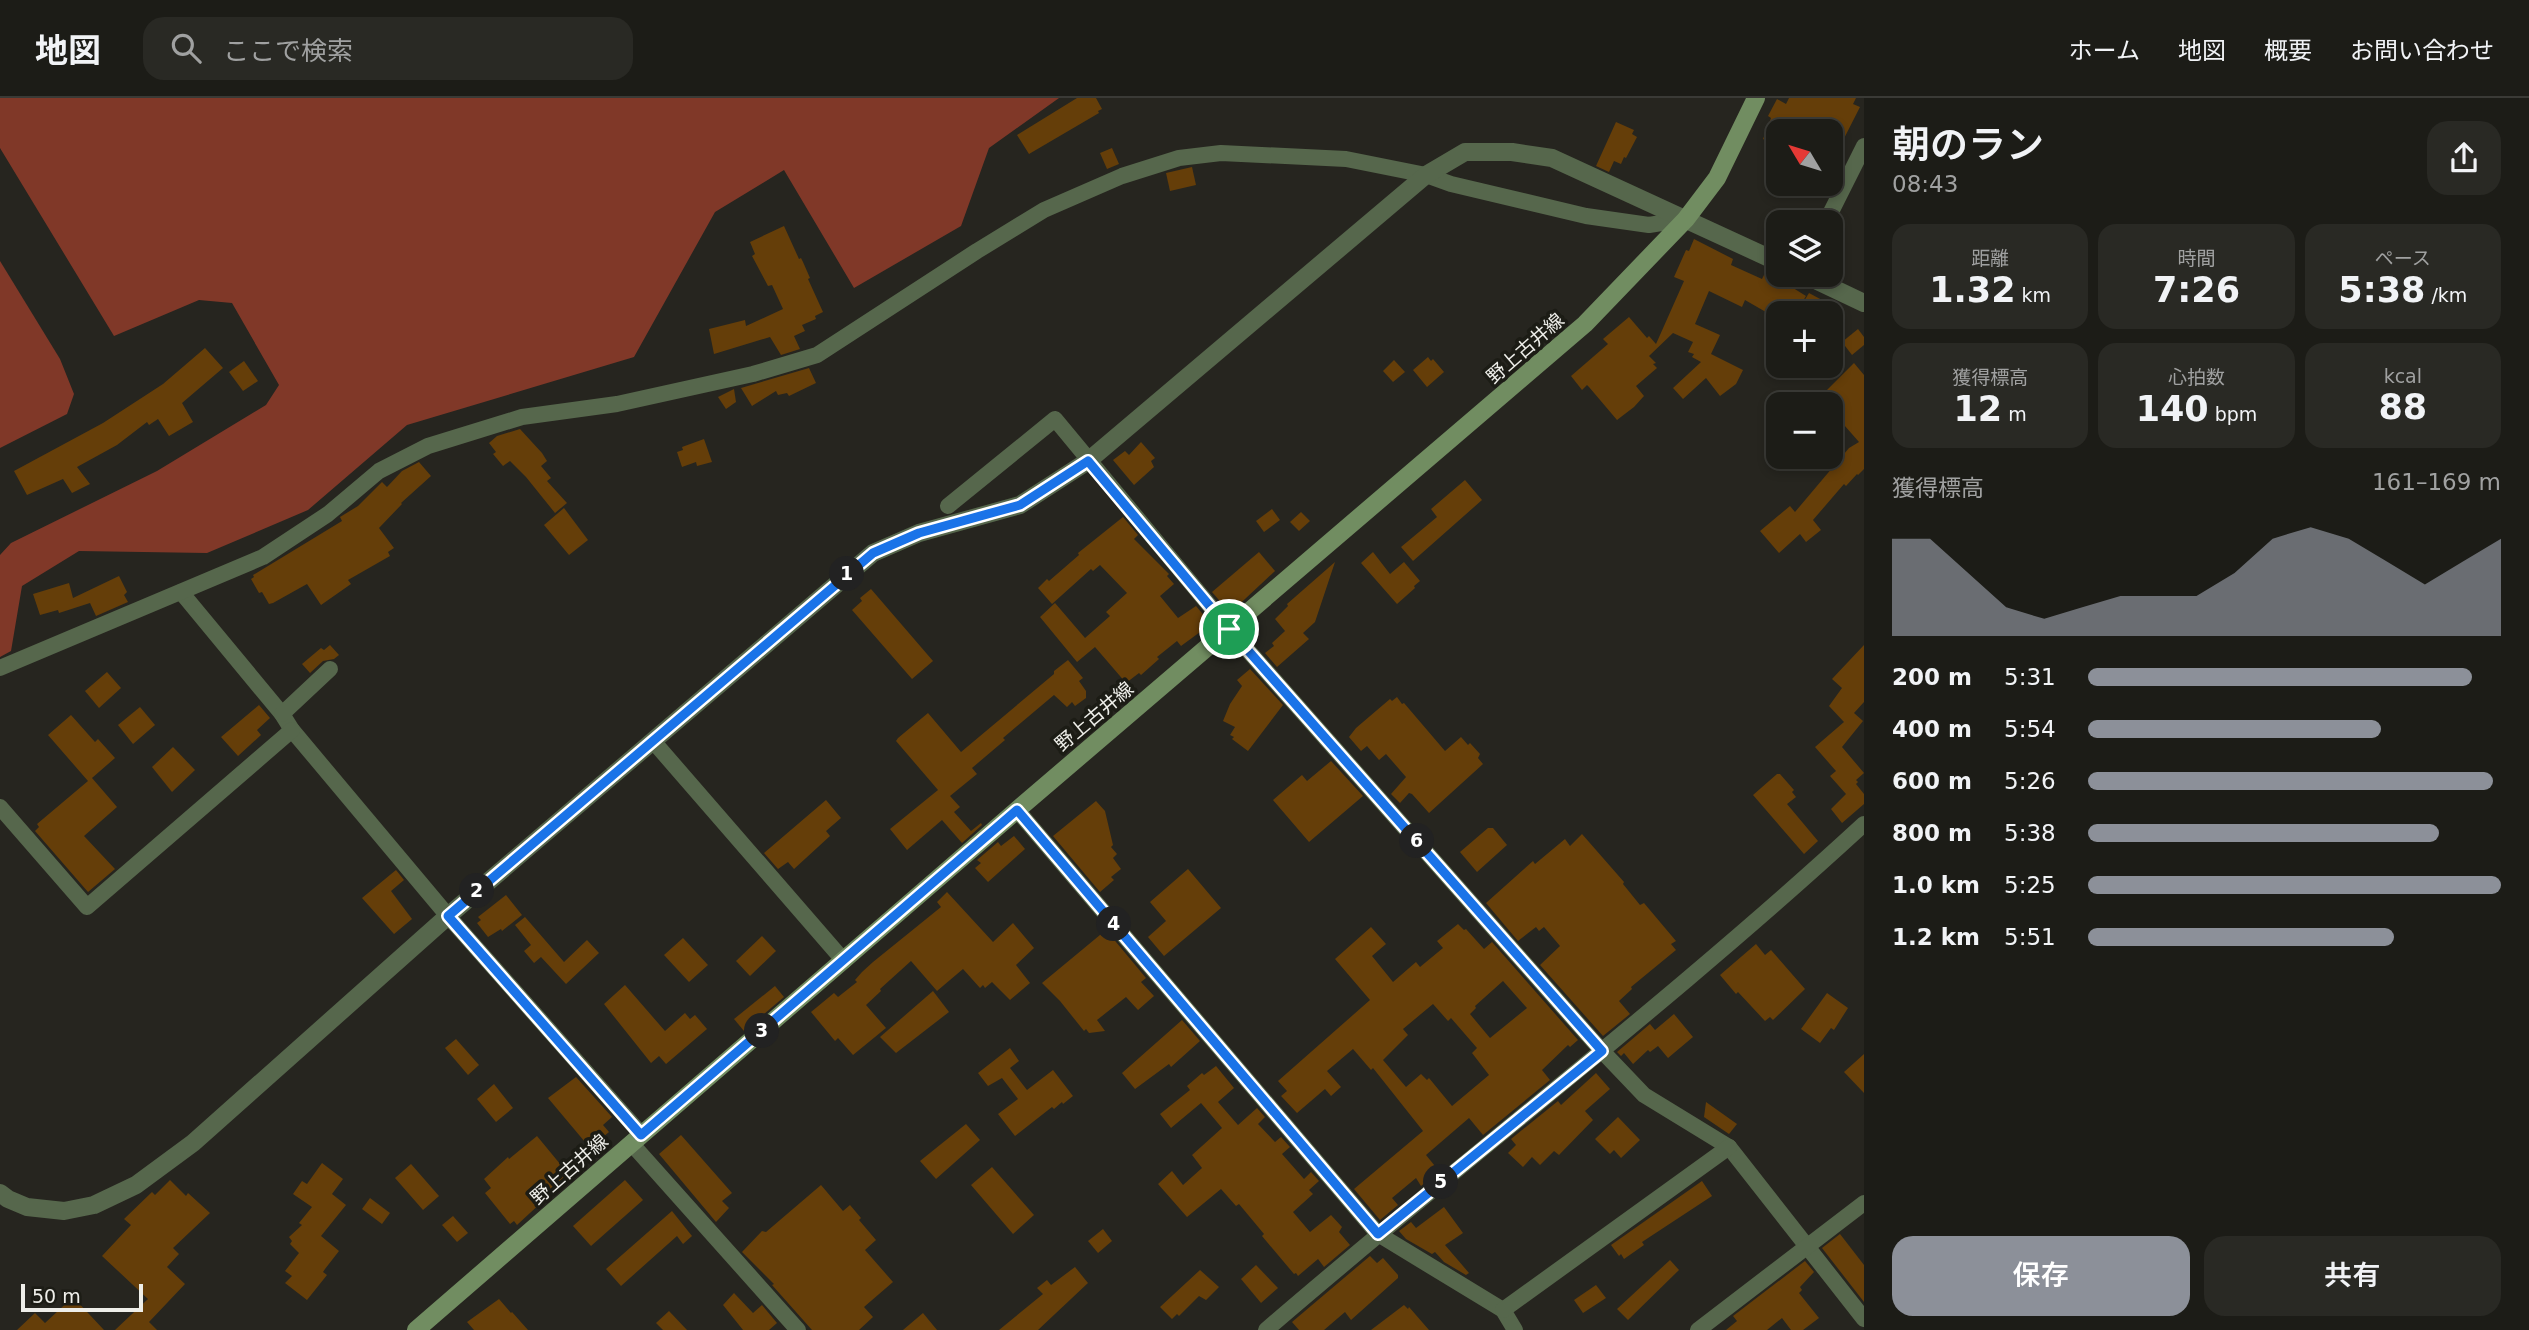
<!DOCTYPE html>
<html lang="ja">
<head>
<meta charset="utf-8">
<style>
  :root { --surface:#1c1c17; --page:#292924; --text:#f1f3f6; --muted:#a0a1a1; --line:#3a3a36; --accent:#8c9099 }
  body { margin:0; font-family:"DejaVu Sans","Noto Sans JP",sans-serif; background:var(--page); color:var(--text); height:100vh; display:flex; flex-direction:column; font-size:26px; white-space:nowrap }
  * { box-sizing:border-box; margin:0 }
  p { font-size:23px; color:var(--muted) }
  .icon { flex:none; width:38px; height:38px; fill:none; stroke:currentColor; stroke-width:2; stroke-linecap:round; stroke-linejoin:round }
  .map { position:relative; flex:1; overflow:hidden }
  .side { display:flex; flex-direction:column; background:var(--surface); width:665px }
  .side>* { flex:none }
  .needle { width:46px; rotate:308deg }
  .fabs { position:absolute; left:1766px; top:21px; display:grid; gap:14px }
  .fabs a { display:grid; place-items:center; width:77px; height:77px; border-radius:14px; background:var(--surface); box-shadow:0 4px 10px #0003,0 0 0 2px var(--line); font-size:35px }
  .scale { position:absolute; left:21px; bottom:18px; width:122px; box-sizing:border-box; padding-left:7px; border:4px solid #eeeee9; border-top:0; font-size:19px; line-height:24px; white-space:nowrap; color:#eeeee9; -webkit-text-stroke:5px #1c1c15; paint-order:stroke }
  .pin { position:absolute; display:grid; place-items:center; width:60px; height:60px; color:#fff; margin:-30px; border:4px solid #fff; border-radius:50%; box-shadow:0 2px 7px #0007 }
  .km { position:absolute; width:35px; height:35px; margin:-18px; border-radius:50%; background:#222; color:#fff; font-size:19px; line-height:35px; text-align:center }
  .round { display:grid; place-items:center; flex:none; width:74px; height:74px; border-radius:21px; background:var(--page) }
  .headline { display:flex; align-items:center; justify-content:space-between; height:119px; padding:0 28px }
  h1 { font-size:38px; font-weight:600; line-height:52px }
  .metrics { display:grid; grid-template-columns:repeat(3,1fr); gap:10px; height:119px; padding:7px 28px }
  .metrics div { display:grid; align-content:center; border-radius:18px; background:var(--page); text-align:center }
  .metrics b { font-size:35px; font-weight:600 }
  .metrics small { font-size:19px; font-weight:400 }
  .metrics p { font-size:19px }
  .chart { height:196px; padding:14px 28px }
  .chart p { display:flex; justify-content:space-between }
  .chart svg { width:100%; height:126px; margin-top:7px; fill:var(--accent); opacity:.7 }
  .cta { display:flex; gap:14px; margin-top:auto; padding:14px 28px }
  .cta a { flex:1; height:80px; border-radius:21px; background:var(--accent); color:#fff; font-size:28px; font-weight:600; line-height:80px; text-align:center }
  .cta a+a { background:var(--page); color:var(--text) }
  ul { padding:0 28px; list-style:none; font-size:23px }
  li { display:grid; grid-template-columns:112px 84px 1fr; align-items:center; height:52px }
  li i { height:18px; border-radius:9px; background:var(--accent) }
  header { display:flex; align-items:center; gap:42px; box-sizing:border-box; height:98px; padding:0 35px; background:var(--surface); border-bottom:2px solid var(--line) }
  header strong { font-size:33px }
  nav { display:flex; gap:38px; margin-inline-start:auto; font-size:24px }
  .search { width:490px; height:63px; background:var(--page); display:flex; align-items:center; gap:18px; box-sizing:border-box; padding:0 24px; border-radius:21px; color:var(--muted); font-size:26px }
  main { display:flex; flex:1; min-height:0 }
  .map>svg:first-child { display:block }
  .forest { fill:#803828 }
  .building { fill:#653e09; fill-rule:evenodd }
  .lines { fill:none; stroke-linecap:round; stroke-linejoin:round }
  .minor { stroke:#56674c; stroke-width:16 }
  .tertiary { stroke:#56674c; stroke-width:18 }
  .secondary { stroke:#718d61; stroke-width:18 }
  .route-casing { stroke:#fff; stroke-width:14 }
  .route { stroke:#1a73e8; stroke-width:9 }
  .labels { text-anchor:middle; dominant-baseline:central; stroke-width:7; stroke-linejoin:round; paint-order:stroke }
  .street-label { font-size:19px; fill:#eeeee9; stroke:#1c1c15 }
</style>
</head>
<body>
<header>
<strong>地図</strong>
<div class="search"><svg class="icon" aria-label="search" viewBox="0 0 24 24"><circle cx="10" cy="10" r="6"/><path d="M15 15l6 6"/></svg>ここで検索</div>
<nav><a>ホーム</a><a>地図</a><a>概要</a><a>お問い合わせ</a></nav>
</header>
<main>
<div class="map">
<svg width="1864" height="1232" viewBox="0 0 1864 1232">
  <rect width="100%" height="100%" fill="#26251f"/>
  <g class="forest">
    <path d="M0,0H1059L989,50L961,128L854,190L784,72L715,114L634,259L407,327L308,412L207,455L79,453L22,488L11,553L0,559V457L11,445L157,373L266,307L279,287L232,205L199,202L114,238L0,50Z"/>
    <path d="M0,163L60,261L74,296L67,316L0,350Z"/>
  </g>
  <g class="building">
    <path d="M1077,0H1096L1102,11L1098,13L1099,15L1029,56L1017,37Z"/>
    <path d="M1789,0H1856L1853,6L1860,9L1830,68V33H1778V49L1763,41L1771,20L1768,18L1777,1L1786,6Z"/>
    <path d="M1616,24L1634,32L1632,36L1637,39L1626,60L1624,59L1621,66L1614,63L1609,74L1596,68Z"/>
    <path d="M1112,50L1119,66L1107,71L1100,55Z"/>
    <path d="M1192,69L1196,87L1170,93L1166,75Z"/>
    <path d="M784,128L799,161L801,160L803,164L810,180L808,181L823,214L815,218L816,221L802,227L805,233L794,238L800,251L781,257L770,239L714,256L709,231L745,222L746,228L783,211L772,187L768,188L752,158L755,156L750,144Z"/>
    <path d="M1694,141L1733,161L1731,167L1762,181L1766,173L1806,198L1796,215H1778V221L1745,202L1742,209L1709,193L1695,226L1720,237L1711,256L1743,272L1736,286L1720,298L1706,280L1683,301L1673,290L1701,264L1692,259L1694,256L1688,254L1693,244L1673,235L1649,258L1656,265L1653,266L1657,270L1636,288L1644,298L1634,309L1617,322L1589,289L1587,287L1582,292L1571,278L1608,246L1603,241L1629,219L1647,240L1649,238L1656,246L1684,183L1674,179L1686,152L1689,153Z"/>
    <path d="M1809,195L1822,202L1815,215L1801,208Z"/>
    <path d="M1858,231L1864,239V247L1852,257L1842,244Z"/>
    <path d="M205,250L223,270L182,305L193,324L169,338L158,321L149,327L147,324L117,347L77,369L90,386L72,395L63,381L27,397L14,373L103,325L163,286Z"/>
    <path d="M1428,259L1431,263L1433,261L1444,274L1427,289L1413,272Z"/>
    <path d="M1394,262L1405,274L1393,284L1383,273Z"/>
    <path d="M244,263L258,283L243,293L229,274Z"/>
    <path d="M1854,265L1864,277V371L1858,377L1857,376L1846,388L1844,386L1813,422L1821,432L1806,444L1800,436L1779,455L1760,433L1790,408L1795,414L1849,350L1859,344L1830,311V306H1826L1820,299Z"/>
    <path d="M809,270L816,285L789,298L787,295L778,297L776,293L752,308L741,290Z"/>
    <path d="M734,291L736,304L726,311L718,299Z"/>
    <path d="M520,331L542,355L547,363L541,368L551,380L547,383L567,405L555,415L526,379L510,363L503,368L493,356L496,354L489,345L497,338Z"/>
    <path d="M704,341L712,364L697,368L696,364L682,369L677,354L683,352L682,349Z"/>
    <path d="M1141,344L1155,360L1151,363L1154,369L1134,387L1113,362L1125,353L1129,357Z"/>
    <path d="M419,364L431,378L401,405L402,406L379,430L394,450L388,454L390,458L348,482L351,486L321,507L307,486L273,505L269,506L262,494L259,495L251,481L254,479L253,477L342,423L340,419L358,408L382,384L387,389L402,373Z"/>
    <path d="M1465,382L1482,402L1413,463L1401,449L1437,419L1431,411Z"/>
    <path d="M564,410L588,442L569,457L544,427Z"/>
    <path d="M1272,411L1280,422L1264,434L1256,423Z"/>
    <path d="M1301,414L1310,423L1299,433L1290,424Z"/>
    <path d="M1123,419L1138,437L1134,441L1169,476L1167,478L1174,486L1160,498L1178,520L1196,508L1211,526L1181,548L1177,543L1157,559L1159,561L1141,577L1139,575L1126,585L1095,549L1077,564L1040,519L1055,505L1085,540L1110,518L1106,514L1127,495L1100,467L1093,473L1091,471L1052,506L1038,490L1047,481L1049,483L1079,457L1078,455Z"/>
    <path d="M1259,454L1275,473L1230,515L1212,494Z"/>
    <path d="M1373,454L1390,476L1404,464L1420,483L1414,488L1415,490L1397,506L1361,465Z"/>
    <path d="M1335,464L1315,524L1303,535L1309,541L1277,569L1265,555L1274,548L1272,545L1285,533L1275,521L1288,508L1287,506Z"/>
    <path d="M119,478L127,494L124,497L128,504L96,518L90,505L59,515L58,512L40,517L33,496L69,485L73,500Z"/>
    <path d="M871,491L933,563L912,581L852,512L862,503L860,500Z"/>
    <path d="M330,547L339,557L334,561L323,563L310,575L302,566L321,550L324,552Z"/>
    <path d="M1864,547V604L1854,615L1863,623L1842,649L1864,675L1856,682L1858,684L1856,686L1864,696V706L1842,725L1831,711L1846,696L1830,678L1836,673L1815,649L1844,624L1829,608L1842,590L1832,581Z"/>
    <path d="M1068,562L1083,580L1079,583L1086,593V600L1075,608L1072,604L1067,609L1054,597L1003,640L1005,642L972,670L977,676L950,698L960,709L954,714L971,733L981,725L982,727L962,745L942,722L907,752L890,731L938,692L896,643L898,640L928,615L961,654L1054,576V573Z"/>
    <path d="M1250,571L1283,607L1248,653L1232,641L1234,639L1230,637L1235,629L1223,623L1230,606L1242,588L1237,582Z"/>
    <path d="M107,574L121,590L99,610L85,593Z"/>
    <path d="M1397,599L1402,606L1404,605L1445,653L1461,639L1468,647L1470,645L1480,656L1478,660L1483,666L1429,715L1412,696L1409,695L1400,705L1391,696L1406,679L1386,656L1379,662L1367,648L1361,653L1349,639L1356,630L1390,601L1392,603Z"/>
    <path d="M259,607L270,620L257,632L261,637L238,658L221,639Z"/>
    <path d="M140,609L155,627L133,646L118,627Z"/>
    <path d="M71,617L95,644L98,641L115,660L92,680L117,709L84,738L115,771L88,794L35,733L39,729L37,726L88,683L48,637Z"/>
    <path d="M173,649L195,672L172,694L152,669Z"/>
    <path d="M1331,663L1363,698L1309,744L1273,702L1302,677L1307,683Z"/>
    <path d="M1777,676H1780L1794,692L1792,694L1796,699L1787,706L1818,743L1804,756L1753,697Z"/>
    <path d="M826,702L841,720L826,733L830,738L794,771L788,764L778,771L764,755Z"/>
    <path d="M1096,703L1105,713L1113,747L1111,749L1117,756L1113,760L1121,771L1111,779L1114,782L1100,794L1053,738Z"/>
    <path d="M1488,730H1493L1507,747L1477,774L1460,754Z"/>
    <path d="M1582,736L1624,784L1623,786L1640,807L1644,805L1676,843L1671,846L1676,852L1631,889L1632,891L1619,903L1630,916L1603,938L1540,867L1560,848L1544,829L1539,833L1536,829L1518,843L1486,805L1533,763L1535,766L1565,741L1570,748Z"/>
    <path d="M1014,738L1025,751L988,784L975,770L981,765L977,762L998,744L1001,748Z"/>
    <path d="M1188,771L1221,810L1164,858L1148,839L1166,823L1150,804Z"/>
    <path d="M396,772L404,782L391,793L412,821L394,836L362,800Z"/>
    <path d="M947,794L993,844L1013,825L1034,850L1016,867L1030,885L1010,902L992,884L985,890L983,887L980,890L963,871L937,893L911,863L880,891L881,893L866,907L886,930L853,957L838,940L835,943L811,914L834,895L838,899L857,884L855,882L862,874L873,864L941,809L937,804Z"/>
    <path d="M506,797L522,817L502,833L501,831L488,839L477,825L481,822L478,819Z"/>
    <path d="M525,819L564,864L587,842L599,855L566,886L541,859L534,865L524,853L531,847L515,827Z"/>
    <path d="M1458,826L1464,832L1466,831L1484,851L1492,844L1578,942L1570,949L1568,947L1542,972L1550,982L1483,1037L1469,1020L1426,1057L1439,1073L1421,1088L1416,1080L1392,1100L1398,1107L1380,1122L1354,1091L1423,1033L1373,970L1371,972L1353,951L1327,973L1341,989L1331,998L1325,991L1297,1015L1281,998L1287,993L1278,983L1370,902L1335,861L1371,829L1386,846L1372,858L1393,884L1416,864L1420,869L1443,850L1437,843ZM1503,883L1527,910L1490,940L1470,916L1476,910L1475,908ZM1433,906L1448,923L1451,920L1477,950L1472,955L1489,977L1452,1008L1429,980L1427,982L1421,976L1406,989L1383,962L1408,937L1403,931Z"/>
    <path d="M1106,832L1146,880L1141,884L1154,898L1138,912L1126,899L1097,922L1105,933L1089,935L1086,931L1084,933L1060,903L1042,885Z"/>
    <path d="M762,838L776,853L750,878L736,863Z"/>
    <path d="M683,840L708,867L689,884L664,857Z"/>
    <path d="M1756,846L1765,857L1771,852L1805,891L1773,922L1770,919L1765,923L1738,894L1736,896L1720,877Z"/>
    <path d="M625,887L665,933L685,915L690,921L695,917L707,931L666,966L659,958L651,965L604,906Z"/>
    <path d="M775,888L784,899L744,933L734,921Z"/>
    <path d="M933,893L949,914L896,955L880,939Z"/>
    <path d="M1827,895L1848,910L1834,932L1831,930L1820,945L1801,931Z"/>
    <path d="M1674,916L1693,939L1668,960L1658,948L1650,954L1648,952L1633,966L1624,955L1621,958L1617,954L1650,926L1655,932Z"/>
    <path d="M1182,922L1200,943L1171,969L1169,966L1135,991L1122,975Z"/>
    <path d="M456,941L479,967L468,977L445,950Z"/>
    <path d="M1010,950L1019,963L1010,970L1027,992L1053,972L1073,998L1063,1006L1062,1004L1054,1011L1052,1009L1015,1038L998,1016L1018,1001L1002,980L988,988L978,975Z"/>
    <path d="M1864,956V995L1844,974Z"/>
    <path d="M1216,968L1234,990L1218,1004L1238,1027L1257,1010L1265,1019L1258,1026L1275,1044L1281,1039L1290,1049L1282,1056L1304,1081L1311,1074L1319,1083L1309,1092L1313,1096L1293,1114L1310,1134L1331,1117L1342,1129L1339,1134L1350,1147L1324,1169L1318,1161L1298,1178L1296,1175L1294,1176L1262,1138L1264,1136L1239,1106L1236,1108L1221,1091L1187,1119L1158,1086L1172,1073L1183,1087L1202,1070L1192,1057L1222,1030L1201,1005L1171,1030L1160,1016L1190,992L1187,988L1202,975L1204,977Z"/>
    <path d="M1596,975L1610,991L1585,1013L1593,1022L1559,1057L1554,1053L1540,1067L1532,1059L1523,1069L1508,1055L1516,1047L1511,1041L1558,1003L1561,1007Z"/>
    <path d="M576,979L612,1019L603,1027L609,1034L590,1050L548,1000Z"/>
    <path d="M494,986L513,1010L496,1024L477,1001Z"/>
    <path d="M1706,1004L1737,1026L1729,1036L1704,1019Z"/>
    <path d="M1618,1019L1640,1042L1621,1060L1614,1052L1610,1056L1595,1041Z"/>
    <path d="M966,1026L980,1042L936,1081L920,1063Z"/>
    <path d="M681,1037L732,1095L722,1103L729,1110L716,1124L659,1056Z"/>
    <path d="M537,1038L570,1078L517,1127L514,1123L510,1126L485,1095L491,1090L484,1081L508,1059L509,1061Z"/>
    <path d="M322,1065L343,1081L332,1096L346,1107L321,1138L339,1153L325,1171L323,1174L327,1177L307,1202L285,1185L292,1178L285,1173L299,1155L290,1146L292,1143L289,1139L302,1127L299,1125L312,1109L293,1096L302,1083L307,1086Z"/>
    <path d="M411,1066L439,1098L423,1112L395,1080Z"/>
    <path d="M992,1069L1034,1117L1013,1136L971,1087Z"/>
    <path d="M170,1082L186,1098L188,1095L210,1115L173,1150L179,1156L167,1169L185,1186L149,1224L157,1232H115L148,1201L102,1158L131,1127L124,1121L152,1094L155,1097Z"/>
    <path d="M625,1082L643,1102L591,1148L573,1128Z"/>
    <path d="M1702,1083L1712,1098L1642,1144L1644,1147L1624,1161L1621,1156L1619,1158L1611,1147Z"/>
    <path d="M821,1087L843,1113L850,1107L861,1120L859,1122L876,1142L865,1152L893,1184L864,1209L873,1219L859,1232H812L772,1187L774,1186L742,1154L762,1133L766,1134Z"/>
    <path d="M370,1100L390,1115L382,1126L362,1111Z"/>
    <path d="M1444,1109L1463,1135L1445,1147L1469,1175L1466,1177L1444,1164L1435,1154L1432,1156L1406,1141L1399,1133L1411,1124L1416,1130Z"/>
    <path d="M672,1113L692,1138L683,1146L677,1138L621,1188L606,1171Z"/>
    <path d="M453,1118L468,1135L457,1144L442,1127Z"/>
    <path d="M1103,1131L1112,1143L1098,1155L1088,1143Z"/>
    <path d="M1840,1136L1864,1167V1204L1822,1150Z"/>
    <path d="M1370,1158L1377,1165L1383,1160L1398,1177V1180L1351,1222L1345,1214L1324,1232H1299L1292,1224Z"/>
    <path d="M1670,1162L1679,1172L1628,1222L1617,1211Z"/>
    <path d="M1805,1163L1814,1174L1800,1189L1802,1192L1799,1195L1819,1220L1803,1232H1791L1782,1220L1767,1232H1726L1737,1223L1733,1218Z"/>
    <path d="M1256,1167L1278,1190L1261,1205L1241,1181Z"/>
    <path d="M1075,1169L1088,1185L1038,1232H999L1043,1196L1037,1190L1047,1182L1051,1187Z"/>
    <path d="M1200,1172L1219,1189L1206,1202L1199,1198L1179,1218L1177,1216L1172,1221L1160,1209Z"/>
    <path d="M1596,1187L1606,1200L1583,1215L1574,1202Z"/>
    <path d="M734,1195L753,1215L762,1207L777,1225L769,1232H743L723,1207Z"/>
    <path d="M73,1199L104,1232H17L35,1215L45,1225Z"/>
    <path d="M499,1201L511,1215L512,1214L528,1232H474L467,1224Z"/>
    <path d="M1404,1207L1408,1211L1409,1209L1429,1232H1371Z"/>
    <path d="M669,1213L687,1232H663L656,1225Z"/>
    <path d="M923,1215L937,1232H903Z"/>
  </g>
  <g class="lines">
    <g class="minor">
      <path d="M1826,124L1864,48"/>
      <path d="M948,408L1055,321L1229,531L1602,953L1644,997L1729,1049L1864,1221"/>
      <path d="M181,494L282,616L292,632L448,818L641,1036"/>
      <path d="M0,570L263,459L328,416L379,373L428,348L522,319L617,306L753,276L817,257L977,153L1044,112L1122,78L1179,60L1221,55L1346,61L1426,77L1451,86L1586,118L1649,127L1686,121"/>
      <path d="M282,616L330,571"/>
      <path d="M653,643L844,863"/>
      <path d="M0,709L87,809L292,632"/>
      <path d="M1017,712L1378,1136L1503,1212L1515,1232"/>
      <path d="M631,1045L798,1232"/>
      <path d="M1503,1212L1729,1049"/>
      <path d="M1266,1232C1464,1061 1672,903 1864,726"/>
      <path d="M1698,1232L1864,1105"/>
    </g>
    <g class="tertiary">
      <path d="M1805,177L1864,205"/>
      <path d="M0,1095L8,1101L27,1109L64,1113L94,1107L136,1087L193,1045L448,818L873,455L919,435L1020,407L1088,363L1426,77L1465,54H1512L1552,60L1778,164"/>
    </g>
    <path class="secondary" d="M416,1232L1017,712L1585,226L1686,121L1717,80L1756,0"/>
  </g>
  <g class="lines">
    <defs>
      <path id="route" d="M1088,363L1229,531L1602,953L1378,1136L1017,712L641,1037L448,818L873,455L919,435L1020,407Z"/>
    </defs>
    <use href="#route" class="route-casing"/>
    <use href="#route" class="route"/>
  </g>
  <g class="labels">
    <g class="street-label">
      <text transform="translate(1525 250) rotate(-41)">野上古井線</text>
      <text transform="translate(1094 618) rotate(-40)">野上古井線</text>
      <text transform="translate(569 1071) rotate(-41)">野上古井線</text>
    </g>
  </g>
</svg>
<div class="fabs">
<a><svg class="needle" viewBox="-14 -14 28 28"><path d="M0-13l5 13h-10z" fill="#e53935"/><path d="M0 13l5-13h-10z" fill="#a0a1a1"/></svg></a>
<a><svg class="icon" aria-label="layers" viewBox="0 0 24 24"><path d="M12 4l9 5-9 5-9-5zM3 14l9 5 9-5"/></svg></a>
<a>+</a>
<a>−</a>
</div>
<div class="scale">50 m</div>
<div class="pin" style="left:1229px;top:531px;background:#1e9e55"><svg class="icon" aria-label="arrive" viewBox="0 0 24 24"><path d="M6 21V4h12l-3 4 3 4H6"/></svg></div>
<b class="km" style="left:847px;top:476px">1</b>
<b class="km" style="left:477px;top:793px">2</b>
<b class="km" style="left:762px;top:933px">3</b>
<b class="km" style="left:1114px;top:826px">4</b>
<b class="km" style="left:1441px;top:1084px">5</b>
<b class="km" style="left:1417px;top:743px">6</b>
</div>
<section class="side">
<div class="headline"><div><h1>朝のラン</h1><p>08:43</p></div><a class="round"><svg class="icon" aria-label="share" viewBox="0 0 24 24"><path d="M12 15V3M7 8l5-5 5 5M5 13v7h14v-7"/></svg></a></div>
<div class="metrics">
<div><p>距離</p><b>1.32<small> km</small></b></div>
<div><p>時間</p><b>7:26</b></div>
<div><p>ペース</p><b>5:38<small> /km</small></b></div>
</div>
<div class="metrics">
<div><p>獲得標高</p><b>12<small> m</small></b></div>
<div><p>心拍数</p><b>140<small> bpm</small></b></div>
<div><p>kcal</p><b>88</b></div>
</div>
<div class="chart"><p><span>獲得標高</span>161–169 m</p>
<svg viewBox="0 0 160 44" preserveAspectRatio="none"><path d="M0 44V10L10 10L20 22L30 34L40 38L50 34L60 30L70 30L80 30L90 22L100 10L110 6L120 10L130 18L140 26L150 18L160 10V44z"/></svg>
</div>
<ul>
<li><b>200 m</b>5:31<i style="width:93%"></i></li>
<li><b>400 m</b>5:54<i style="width:71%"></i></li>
<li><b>600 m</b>5:26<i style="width:98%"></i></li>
<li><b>800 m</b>5:38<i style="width:85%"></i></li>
<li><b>1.0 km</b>5:25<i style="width:100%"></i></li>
<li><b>1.2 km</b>5:51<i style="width:74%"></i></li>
</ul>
<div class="cta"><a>保存</a><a>共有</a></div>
</section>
</main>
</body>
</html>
